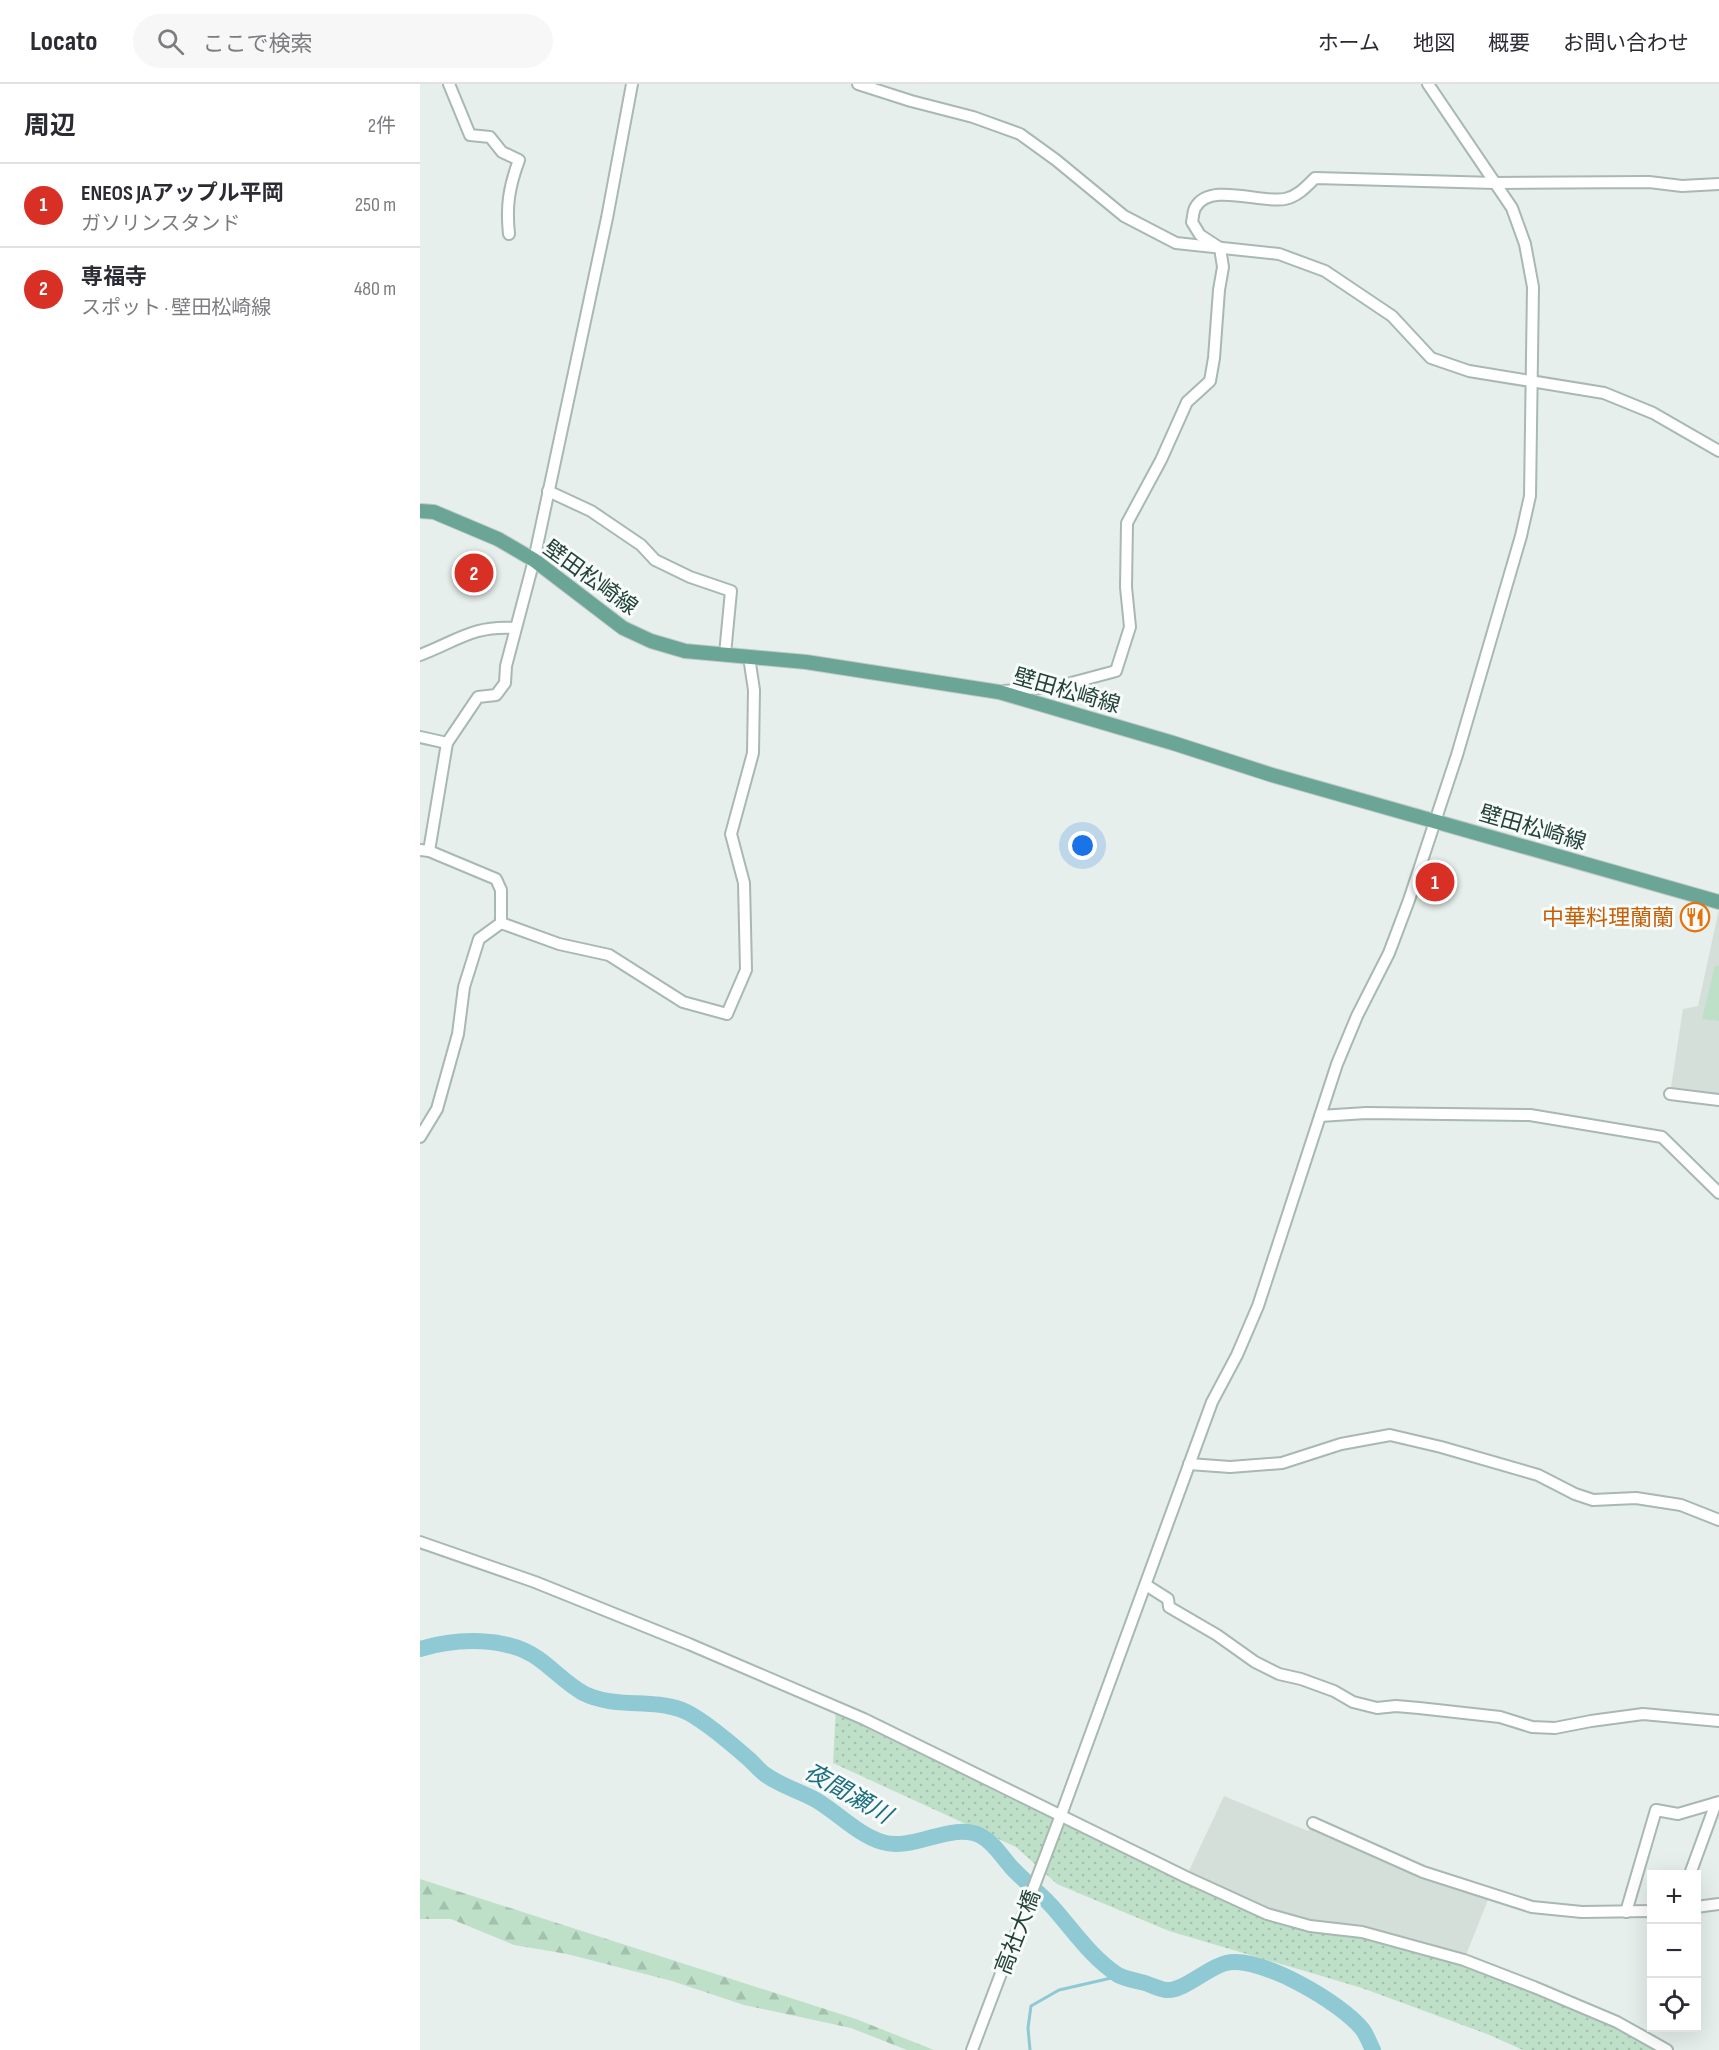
<!DOCTYPE html>
<html lang="ja">
<meta charset="utf-8">
<style>
:root{--surface:#fff;--page:#f7f7f7;--text:#2b2b33;--muted:#7c7c81;--line:#e1e1e2;--accent:#d93025}
body{margin:0;font-family:"Sofia Sans Condensed","Noto Sans JP",sans-serif;background:var(--page);color:var(--text)}
.controls{position:absolute;right:18px;bottom:18px;display:grid;overflow:hidden;border-radius:0px;box-shadow:0 6px 24px #0002}
.controls button{width:54px;height:54px;display:grid;place-items:center;padding:0;border:0;border-bottom:2px solid var(--line);background:var(--surface);color:var(--text);font:30px sans-serif}
.you{position:absolute;left:663px;top:762px;width:21px;height:21px;margin:-15px;border:4px solid #fff;border-radius:50%;background:#1a73e8;box-shadow:0 0 0 9px #1a73e833}
.badge{display:grid;place-items:center;width:39px;height:39px;border-radius:50%;background:var(--accent);color:#fff;font-size:20px;font-weight:700}
.pin{position:absolute;translate:-50% -50%;border:3px solid #fff;box-shadow:0 2px 6px #0006}
.list{margin:0;padding:0;list-style:none}
h2{display:flex;justify-content:space-between;align-items:center;height:78px;margin:0;padding:0 24px;font-size:26px}
h2 small{font-size:20px;font-weight:400;color:var(--muted)}
.list li{display:grid;grid-template-columns:39px 1fr auto;gap:18px;align-items:center;box-sizing:border-box;height:84px;padding:0 24px;border-top:2px solid var(--line)}
.list b{display:block;font-size:22px;white-space:nowrap}
.list p{margin:0;font-size:20px;white-space:nowrap;color:var(--muted)}
.list em{font-size:20px;font-style:normal;color:var(--muted)}
.icon{flex:none;width:33px;height:33px;fill:none;stroke:currentColor;stroke-width:2;stroke-linecap:round;stroke-linejoin:round}
.map{position:relative;flex:none;width:1299px;height:1966px;overflow:hidden}
header{display:flex;align-items:center;gap:36px;box-sizing:border-box;height:84px;padding:0 30px;background:var(--surface);border-bottom:2px solid var(--line)}
header strong{font-size:28px}
nav{display:flex;gap:33px;margin-inline-start:auto;font-size:21px}
.search{width:420px;height:54px;background:var(--page);display:flex;align-items:center;gap:15px;box-sizing:border-box;padding:0 21px;border-radius:33px;color:var(--muted);font-size:22px}
main{display:flex}
aside{flex:1;background:var(--surface)}
.map>svg:first-child{display:block}
.built{fill:#d4dfda}
.grass{fill:#bfe0c8}
.forest{fill:url(#forest-firs)}
.park{fill:url(#park-dots)}
.lines{fill:none;stroke-linecap:round;stroke-linejoin:round}
.stream{stroke:#8ec9d4;stroke-width:3}
.river{stroke:#8ec9d4;stroke-width:16}
.minor-casing{stroke:#a8b8b2;stroke-width:14}
.major-casing{stroke:#c2cac8;stroke-width:16}
.minor{stroke:#fff;stroke-width:10}
.major{stroke:#6aa596;stroke-width:14}
.labels{text-anchor:middle;stroke-width:6;stroke-linejoin:round;paint-order:stroke}
.street-label{font-size:22px;fill:#24423a;stroke:#f7fbf9}
.food-label{font-size:22px;fill:#c56008;stroke:#f7fbf9;text-anchor:end}
.water-label{font-size:24px;font-style:italic;fill:#1c6f80;stroke:#f7fbf9}
</style>
<header>
<strong>Locato</strong>
<div class="search"><svg class="icon" aria-label="search" viewBox="0 0 24 24"><circle cx="10" cy="10" r="6"/><path d="M15 15l6 6"/></svg>ここで検索</div>
<nav><a>ホーム</a><a>地図</a><a>概要</a><a>お問い合わせ</a></nav>
</header>
<main>
<aside>
<h2>周辺<small>2件</small></h2>
<ul class="list">
<li><span class="badge">1</span><div><b>ENEOS JAアップル平岡</b><p>ガソリンスタンド</p></div><em>250 m</em></li>
<li><span class="badge">2</span><div><b>専福寺</b><p>スポット · 壁田松崎線</p></div><em>480 m</em></li>
</ul>
</aside>
<div class="map">
<svg width="1299" height="1966" viewBox="0 0 1299 1966">
<defs>
<pattern id="forest-firs" width="22" height="20" patternUnits="userSpaceOnUse" patternTransform="scale(1.5)"><rect width="22" height="20" fill="#bfe0c8"/><path d="M5 1l3.5 6h-7zM16 11l3.5 6h-7z" fill="#a4c1ad"/></pattern>
<pattern id="park-dots" width="8" height="8" patternUnits="userSpaceOnUse" patternTransform="scale(1.5)"><rect width="8" height="8" fill="#bfe0c8"/><path d="M2 2h.1M6 6h.1" fill="none" stroke="#a4c1ad" stroke-width="1.8" stroke-linecap="round"/></pattern>
</defs>
<rect width="100%" height="100%" fill="#e6efeb"/>
<!-- built -->
<g class="built">
<path d="M1299,825V1016L1250,1010L1263,925L1278,922Z"/>
<path d="M804,1712L888,1747L893,1739L1070,1811L1044,1876L890,1842L766,1793Z"/>
</g>
<!-- grass -->
<path class="grass" d="M1295,881L1299,882V937L1282,935Z"/>
<!-- forest -->
<path class="forest" d="M0,1795L436,1935L514,1966H487L431,1944L324,1921L252,1897L147,1870L94,1861L31,1835H0Z"/>
<!-- park -->
<path class="park" d="M416,1623L847,1830L942,1848L1114,1903L1247,1966H1103L1067,1950L942,1904L749,1847L637,1800L596,1763L413,1679Z"/>
<g class="lines">
<!-- stream -->
<path class="stream" d="M610,1966L608,1944L611,1922L639,1906L700,1892"/>
<!-- river -->
<path class="river" d="M0,1565C36,1554 87,1552 119,1575C134,1586 147,1600 163,1609C194,1625 230,1614 262,1626C281,1633 314,1662 330,1676C335,1681 340,1687 346,1691C361,1702 380,1707 396,1716C418,1729 437,1750 462,1758C493,1768 532,1737 561,1752C574,1759 582,1773 592,1784C606,1799 623,1811 636,1827C655,1849 673,1875 698,1891C706,1895 716,1897 725,1899C731,1901 739,1905 746,1906C763,1908 788,1883 806,1879C840,1871 922,1919 943,1946C947,1952 950,1960 953,1966"/>
<!-- minor casing -->
<g class="minor-casing">
<g id="minor">
<path d="M29,0L50,51L70,53L82,68L99,76C89,103 86,122 89,150"/>
<path d="M438,0L491,17L553,33L600,50L636,76L704,132L756,159L859,170L905,187L972,232L1011,274L1049,287L1184,309L1233,329L1299,367"/>
<path d="M128,407L171,427L221,461L235,476L270,493L311,507L305,570"/>
<path d="M0,571C37,557 53,541 95,544"/>
<path d="M584,607L640,602L696,587L710,543L706,503L707,439L741,376L767,318L790,297L794,274L799,206L803,183L800,164L780,151L772,138C773,134 773,128 775,124C789,97 842,120 865,115C878,112 886,103 895,94L1075,99L1229,98L1262,102L1299,100"/>
<path d="M0,653L27,659"/>
<path d="M0,766L9,767L76,795L81,806V839L139,860L189,871L263,918L307,930L326,886L324,799L311,750L333,669L334,606L329,573"/>
<path d="M9,767L27,659L58,613L76,611L85,599L86,582L114,476L187,134L212,0"/>
<path d="M1250,1010L1299,1016"/>
<path d="M900,1032L946,1029L1110,1031L1242,1053L1299,1109"/>
<path d="M0,1053L17,1025L38,950L44,903L59,855L81,839"/>
<path d="M769,1380L810,1383L862,1379L921,1360L970,1351L1021,1363L1118,1391L1155,1410L1173,1416L1216,1414L1261,1421L1299,1436"/>
<path d="M0,1458L115,1498L269,1560L444,1635L766,1793L847,1830L890,1842L942,1848L1044,1876L1114,1903L1197,1938L1247,1966"/>
<path d="M726,1501L748,1515L749,1523L797,1551L835,1578L859,1590L881,1595L914,1607L933,1618L957,1624L976,1622L999,1624L1080,1633L1112,1643L1135,1644L1171,1637L1223,1630L1299,1637"/>
<path d="M893,1739L1003,1788L1112,1823L1162,1828L1232,1827"/>
<path d="M1270,1790L1296,1719"/>
<path d="M1276,1823L1299,1820"/>
<path d="M1206,1828L1236,1726L1258,1730L1299,1718"/>
<path d="M552,1966L641,1731L792,1318L817,1271L838,1222L917,980L937,932L969,869L989,816L1037,671L1101,452L1110,412L1113,203L1105,160L1092,124L1008,0"/>
</g>
</g>
<!-- major casing -->
<g class="major-casing">
<path id="major" d="M0,427L14,428L78,455L114,476L203,544L231,557L265,567L386,578L579,608L753,659L852,691L1299,818"/>
</g>
<!-- minor -->
<use href="#minor" class="minor"/>
<!-- major -->
<use href="#major" class="major"/>
</g>
<!-- icons -->
<defs>
<g id="restaurant-ring" transform="scale(1.5)"><circle r="9.5" fill="#f7fbf9" stroke="#e8710a" stroke-width="1.5"/><path d="M-5-6h1v4h1v-4h1v4h1v-4h1v5L-1.5 .5V6h-2V.5L-5-1ZM5-6V6H3V1.5H1.5Q1.5-4 5-6Z" fill="#e8710a"/></g>
</defs>
<g fill-rule="evenodd">
<use href="#restaurant-ring" x="1275" y="833"/>
</g>
<g class="labels">
<!-- street labels -->
<g class="street-label">
<text transform="translate(171 493) rotate(36)" y="8">壁田松崎線</text>
<text transform="translate(647 606) rotate(16)" y="8">壁田松崎線</text>
<text transform="translate(1113 743) rotate(16)" y="8">壁田松崎線</text>
<text transform="translate(597 1848) rotate(-69)" y="8">高社大橋</text>
</g>
<!-- food labels -->
<g class="food-label">
<text x="1254" y="841">中華料理蘭蘭</text>
</g>
<!-- water labels -->
<g class="water-label">
<text transform="translate(428 1709) rotate(30)" y="8">夜間瀬川</text>
</g>
</g>
</svg>
<div class="controls">
<button>+</button>
<button>−</button>
<button><svg class="icon" aria-label="locate" viewBox="0 0 24 24"><circle cx="12" cy="12" r="6"/><path d="M12 2v4M12 18v4M2 12h4M18 12h4"/></svg></button>
</div>
<div class="you"></div>
<div class="pin badge" style="left:1015px;top:798px">1</div>
<div class="pin badge" style="left:54px;top:489px">2</div>
</div>
</main>
